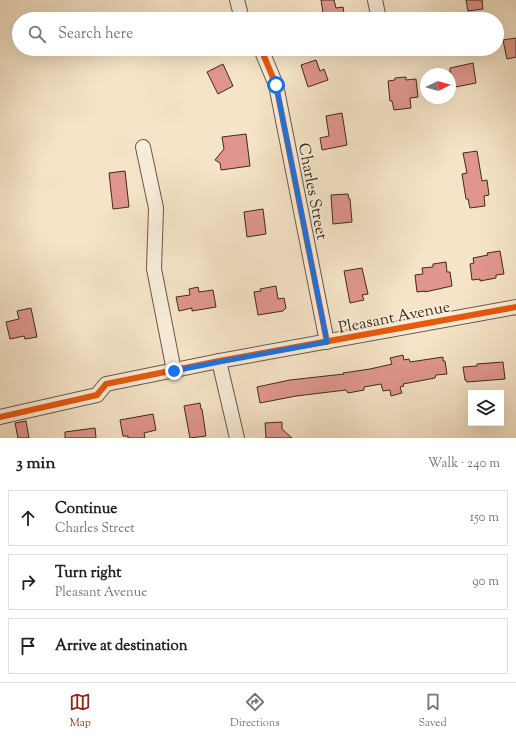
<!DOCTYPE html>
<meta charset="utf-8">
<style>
:root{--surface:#fff;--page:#f6f6f6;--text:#222;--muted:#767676;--line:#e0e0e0;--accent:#8f2418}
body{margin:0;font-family:"Sorts Mill Goudy",serif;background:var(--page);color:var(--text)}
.controls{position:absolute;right:12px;bottom:12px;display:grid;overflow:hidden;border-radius:0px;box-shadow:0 4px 16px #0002}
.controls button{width:36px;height:36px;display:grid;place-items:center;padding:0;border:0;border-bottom:1px solid var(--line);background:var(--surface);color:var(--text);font:20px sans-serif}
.compass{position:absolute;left:420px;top:68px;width:36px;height:36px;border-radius:50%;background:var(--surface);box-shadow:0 4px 16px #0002;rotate:85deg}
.stop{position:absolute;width:12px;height:12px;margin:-9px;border:3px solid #1a73e8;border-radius:50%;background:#fff}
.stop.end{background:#1a73e8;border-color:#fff;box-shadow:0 1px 4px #0008}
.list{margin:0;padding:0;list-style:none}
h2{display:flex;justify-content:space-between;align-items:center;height:52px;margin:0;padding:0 16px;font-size:17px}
h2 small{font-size:13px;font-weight:400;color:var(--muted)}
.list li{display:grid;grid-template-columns:26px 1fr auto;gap:12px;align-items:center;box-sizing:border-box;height:56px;margin:0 8px 8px;padding:0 8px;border:1px solid var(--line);border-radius:0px}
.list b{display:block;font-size:15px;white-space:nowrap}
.list p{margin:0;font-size:13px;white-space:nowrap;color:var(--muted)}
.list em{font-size:13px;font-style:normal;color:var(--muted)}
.icon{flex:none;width:22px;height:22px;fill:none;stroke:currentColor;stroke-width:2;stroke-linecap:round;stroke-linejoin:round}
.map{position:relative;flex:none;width:516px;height:438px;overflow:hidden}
.search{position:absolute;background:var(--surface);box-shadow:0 4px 16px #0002;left:12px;right:12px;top:12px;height:44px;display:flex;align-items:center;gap:10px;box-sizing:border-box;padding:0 14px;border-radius:22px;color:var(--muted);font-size:15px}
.sheet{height:244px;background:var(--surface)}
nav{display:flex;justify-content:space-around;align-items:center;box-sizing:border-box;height:56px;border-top:1px solid var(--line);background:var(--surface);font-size:11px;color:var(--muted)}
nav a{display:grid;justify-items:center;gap:2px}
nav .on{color:var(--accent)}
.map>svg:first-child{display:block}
.building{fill:#e0968e;stroke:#402a18}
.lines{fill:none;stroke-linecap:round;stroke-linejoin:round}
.minor-casing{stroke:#6d5844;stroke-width:16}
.minor{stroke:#f8eddb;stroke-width:14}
.cycleway-casing{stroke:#f8eddb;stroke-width:8}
.cycleway{stroke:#e8590c;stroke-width:6}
.route{stroke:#1a73e8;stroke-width:5}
.labels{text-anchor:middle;stroke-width:3;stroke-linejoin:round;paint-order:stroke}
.street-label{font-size:16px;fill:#402a18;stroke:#f8eddb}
</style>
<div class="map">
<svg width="516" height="438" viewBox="0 0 516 438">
<rect width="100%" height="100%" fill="#f5e4c7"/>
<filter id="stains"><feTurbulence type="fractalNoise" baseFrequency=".005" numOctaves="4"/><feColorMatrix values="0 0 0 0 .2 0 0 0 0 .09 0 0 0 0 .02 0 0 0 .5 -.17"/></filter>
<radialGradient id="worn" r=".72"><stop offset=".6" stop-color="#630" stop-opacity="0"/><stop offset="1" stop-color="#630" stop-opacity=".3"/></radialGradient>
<!-- building -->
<g class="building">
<path d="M321,0H334L336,8L343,7L345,19H324Z"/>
<path d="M466,0H482L483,9L468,11Z"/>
<path d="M516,38V57L507,59L503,40Z"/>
<path d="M316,60L320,71L324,69L328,80L308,87L301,65Z"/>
<path d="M473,63L476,83L450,88V68Z"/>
<path d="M223,64L233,86L218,94L207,72Z"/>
<path d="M406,77V80L416,79L418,97L410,98L411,108L394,110L392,101H390L388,81L395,80V78Z"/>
<path d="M342,113L347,145L322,150L320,138L329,136L326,116Z"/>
<path d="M246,134L250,166L221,170L220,163L215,160L224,149L222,137Z"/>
<path d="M477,151L482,181L487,180L489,195L484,196L485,206L470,208L468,199H466L462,174L467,173L463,153Z"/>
<path d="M125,171L129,207L113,209L109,173Z"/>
<path d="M348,194L349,199H350L352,222L333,224L331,195Z"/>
<path d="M263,209L266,234L247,237L244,212Z"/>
<path d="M500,251L504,274L496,275V278L480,281V279L472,280L470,264L474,263L473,258L488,255L487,253Z"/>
<path d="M446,262L447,272H450L452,286L425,292V291L417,292L415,275L423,274L422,268L433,267V264Z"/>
<path d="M362,268L368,294L362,295L364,300L350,303L344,271Z"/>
<path d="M276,286L278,299L284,298L286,308L283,311L258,315L254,292L261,291L260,289Z"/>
<path d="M198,287L199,292L213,290L216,307L192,311V308L179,311L176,297L190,295L189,289Z"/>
<path d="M31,308L37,337L25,339L24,336L10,339L6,322L19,319L17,311Z"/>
<path d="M403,355L404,360L409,359L410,362L443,357V361H445L447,374L436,375L435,378L403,384L404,386L400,387L402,393L391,396L390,390L383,391L381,384L364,387V390L348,393L346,390L296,396L260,403L257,387L290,380L344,374L343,373L370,369L392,364L390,358Z"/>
<path d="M503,362L505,379L467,382L466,380H465L463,367L477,366V364Z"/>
<path d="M200,403L201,409H202L206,436L190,438L184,406Z"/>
<path d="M153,414L156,430L144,433L145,438H128V436H123L120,420Z"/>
<path d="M26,421L29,438H18L15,423Z"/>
<path d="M282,422V429L292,438H266L265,423Z"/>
<path d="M95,428L96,438H65V432Z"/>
</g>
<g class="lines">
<!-- minor casing -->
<g class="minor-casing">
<g id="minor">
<path d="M237,0L242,19"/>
<path d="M375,0L379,19"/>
<path d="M261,49L276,85L327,342"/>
<path d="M143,147L156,208L154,269L156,279L174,371"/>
<path d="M219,361L237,438"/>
<path d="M0,417L97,395L106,384L219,361L516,307"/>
</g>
</g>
<!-- minor -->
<use href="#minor" class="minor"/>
<!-- cycleway casing -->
<g class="cycleway-casing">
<g id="cycleway">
<path d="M261,49L276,85L327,342"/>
<path d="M0,417L97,395L106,384L219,361L516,307"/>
</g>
</g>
<!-- cycleway -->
<use href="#cycleway" class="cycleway"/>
</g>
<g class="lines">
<!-- route -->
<path class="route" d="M174,371L219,362L327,342L276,85"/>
</g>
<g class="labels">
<!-- street labels -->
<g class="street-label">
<text transform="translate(314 191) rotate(79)" y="6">Charles Street</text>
<text transform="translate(394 316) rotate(-11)" y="6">Pleasant Avenue</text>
</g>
</g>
<rect width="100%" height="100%" filter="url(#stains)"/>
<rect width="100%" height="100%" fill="url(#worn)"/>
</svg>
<div class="controls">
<button><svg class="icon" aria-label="layers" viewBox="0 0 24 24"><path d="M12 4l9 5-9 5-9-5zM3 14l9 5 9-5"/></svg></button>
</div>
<svg class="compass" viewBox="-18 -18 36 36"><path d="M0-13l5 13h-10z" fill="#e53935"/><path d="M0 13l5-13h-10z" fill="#767676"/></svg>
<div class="stop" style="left:276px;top:85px"></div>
<div class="stop end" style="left:174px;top:371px"></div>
<div class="search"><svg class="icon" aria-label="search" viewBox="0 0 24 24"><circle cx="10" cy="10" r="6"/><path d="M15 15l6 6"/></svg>Search here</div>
</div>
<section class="sheet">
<h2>3 min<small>Walk · 240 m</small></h2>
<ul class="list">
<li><svg class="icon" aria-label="ahead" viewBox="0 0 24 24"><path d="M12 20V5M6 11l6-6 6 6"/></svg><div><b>Continue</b><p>Charles Street</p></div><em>150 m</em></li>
<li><svg class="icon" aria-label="right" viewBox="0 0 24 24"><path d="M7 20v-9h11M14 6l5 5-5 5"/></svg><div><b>Turn right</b><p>Pleasant Avenue</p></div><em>90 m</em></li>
<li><svg class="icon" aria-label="arrive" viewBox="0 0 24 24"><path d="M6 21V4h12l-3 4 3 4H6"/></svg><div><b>Arrive at destination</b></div></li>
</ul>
</section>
<nav>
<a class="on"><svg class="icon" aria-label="map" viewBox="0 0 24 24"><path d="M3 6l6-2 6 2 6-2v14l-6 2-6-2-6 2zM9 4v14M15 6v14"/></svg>Map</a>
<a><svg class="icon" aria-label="directions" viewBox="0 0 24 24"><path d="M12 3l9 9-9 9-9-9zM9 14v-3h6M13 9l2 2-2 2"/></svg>Directions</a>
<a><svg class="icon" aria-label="saved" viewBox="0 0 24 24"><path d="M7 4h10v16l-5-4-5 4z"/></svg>Saved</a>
</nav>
